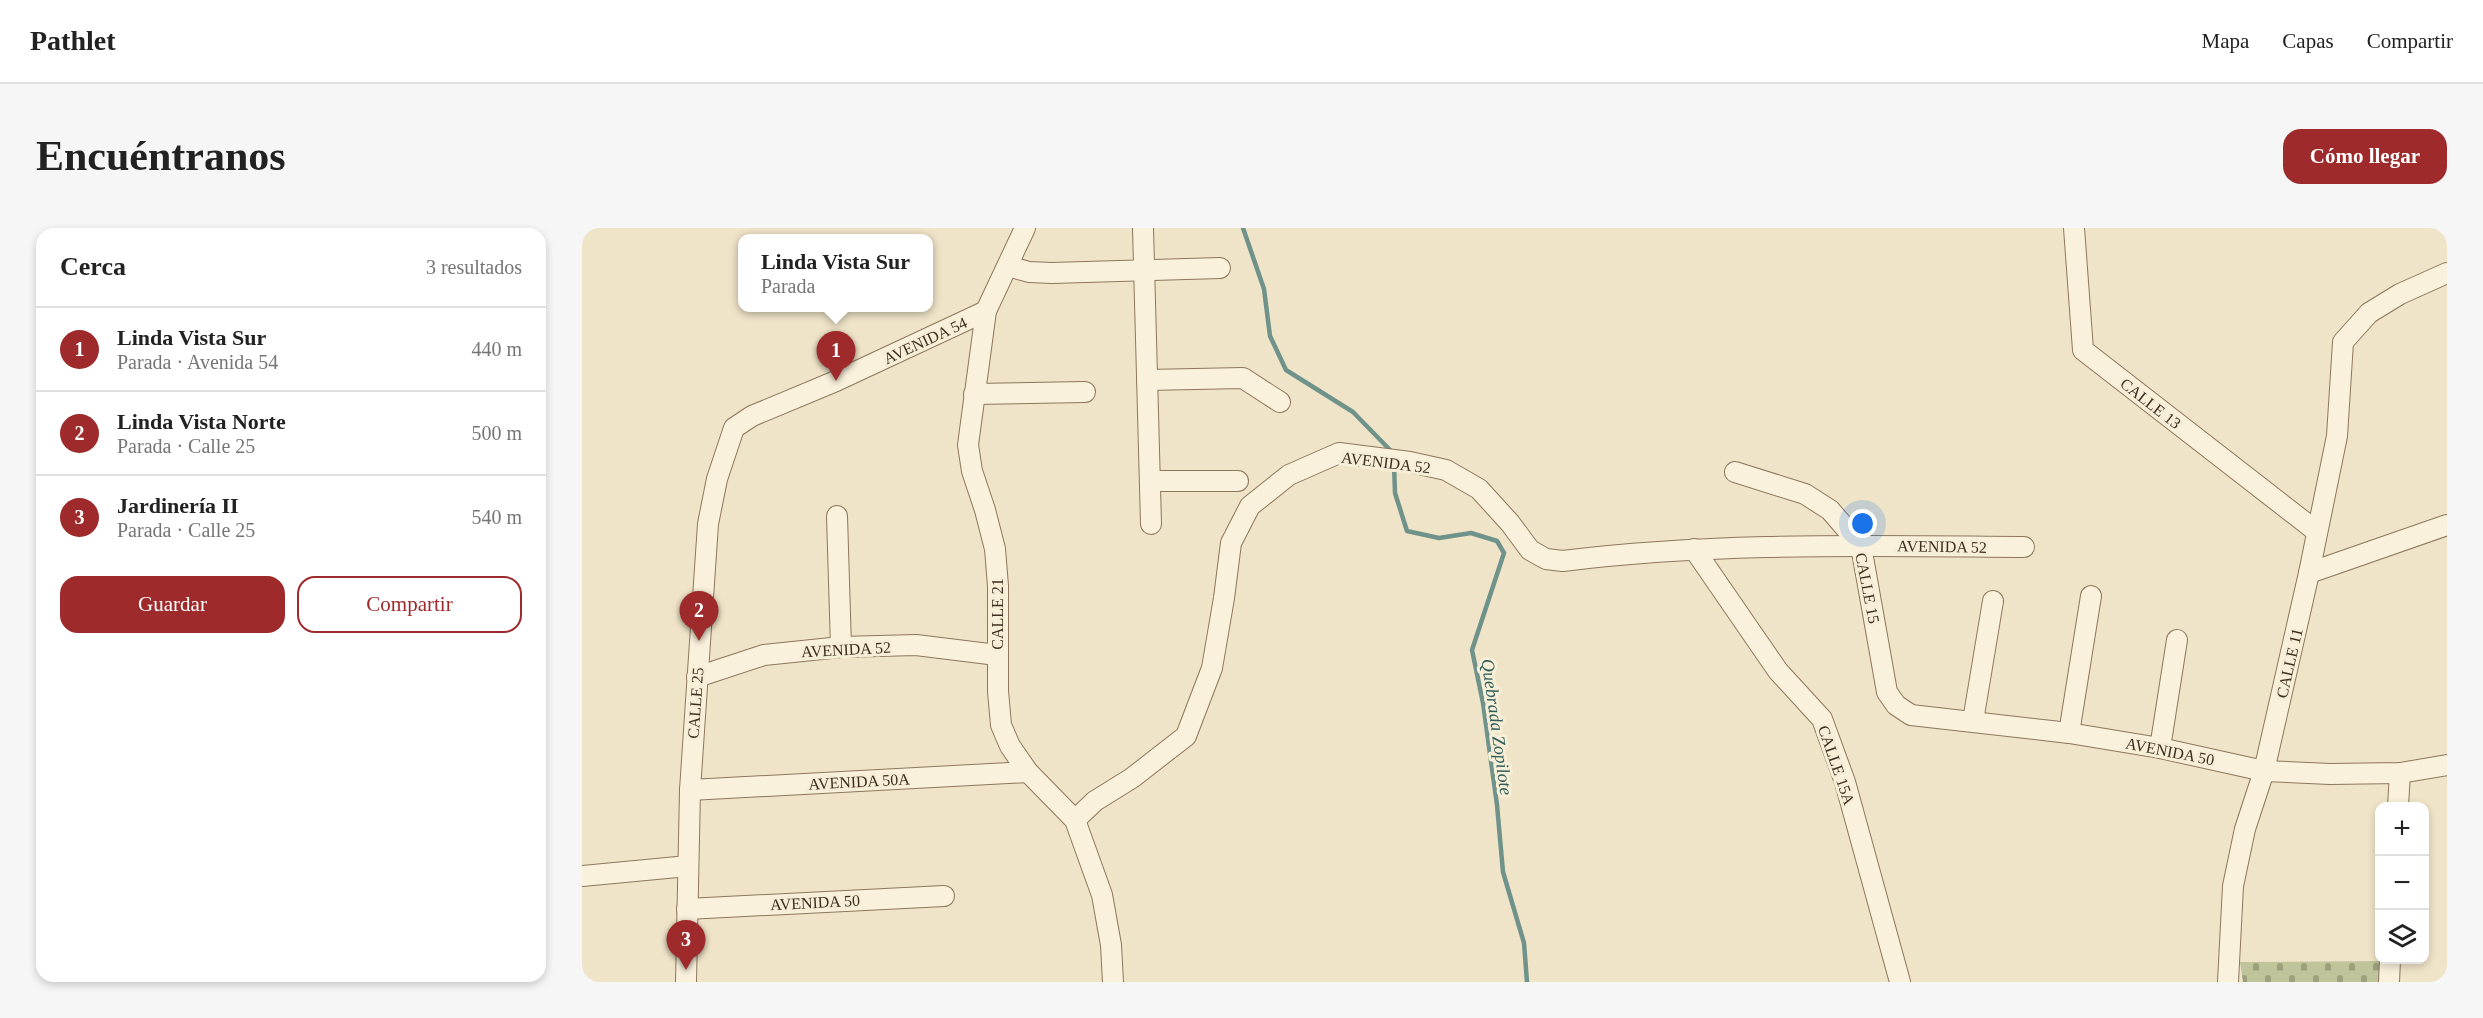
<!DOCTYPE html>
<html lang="es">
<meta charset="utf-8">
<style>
:root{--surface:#fff;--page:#f6f6f6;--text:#222;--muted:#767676;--line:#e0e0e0;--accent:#9e2a2b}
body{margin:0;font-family:"Times New Roman",serif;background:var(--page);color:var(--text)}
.controls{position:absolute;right:18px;bottom:18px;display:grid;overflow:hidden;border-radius:12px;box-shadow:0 3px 9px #0003}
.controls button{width:54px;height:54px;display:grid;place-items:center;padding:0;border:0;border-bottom:2px solid var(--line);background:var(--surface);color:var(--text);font:30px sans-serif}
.you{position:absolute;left:1281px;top:296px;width:21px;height:21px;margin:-15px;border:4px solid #fff;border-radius:50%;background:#1a73e8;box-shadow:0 0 0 9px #1a73e833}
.badge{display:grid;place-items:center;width:39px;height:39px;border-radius:50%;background:var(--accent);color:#fff;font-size:20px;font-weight:700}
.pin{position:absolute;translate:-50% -50px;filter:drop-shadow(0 2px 3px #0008)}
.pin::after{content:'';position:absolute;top:32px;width:21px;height:18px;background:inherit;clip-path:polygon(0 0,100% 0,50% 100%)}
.popup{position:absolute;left:156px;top:6px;width:195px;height:78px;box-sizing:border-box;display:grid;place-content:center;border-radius:12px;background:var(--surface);filter:drop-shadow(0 2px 4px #0005);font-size:20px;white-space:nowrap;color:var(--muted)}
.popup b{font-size:22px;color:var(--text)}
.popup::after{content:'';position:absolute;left:50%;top:100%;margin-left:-12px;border:12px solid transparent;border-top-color:var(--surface)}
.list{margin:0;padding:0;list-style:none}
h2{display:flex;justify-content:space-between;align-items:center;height:78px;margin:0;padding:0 24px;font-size:26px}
h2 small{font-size:20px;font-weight:400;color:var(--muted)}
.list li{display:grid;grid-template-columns:39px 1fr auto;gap:18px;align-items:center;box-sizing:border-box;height:84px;padding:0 24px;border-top:2px solid var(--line)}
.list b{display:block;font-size:22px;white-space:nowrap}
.list p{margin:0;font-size:20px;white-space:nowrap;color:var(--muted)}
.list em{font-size:20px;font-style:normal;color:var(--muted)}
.actions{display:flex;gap:12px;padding:18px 24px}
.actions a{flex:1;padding:14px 0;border:2px solid var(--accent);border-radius:18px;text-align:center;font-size:21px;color:var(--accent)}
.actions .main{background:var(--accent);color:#fff}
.icon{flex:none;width:33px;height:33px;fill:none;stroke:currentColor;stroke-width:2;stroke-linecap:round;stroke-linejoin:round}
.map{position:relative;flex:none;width:1865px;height:754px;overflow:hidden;border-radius:18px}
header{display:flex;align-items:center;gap:36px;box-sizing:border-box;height:84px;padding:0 30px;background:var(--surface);border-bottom:2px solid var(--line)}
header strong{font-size:28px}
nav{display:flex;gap:33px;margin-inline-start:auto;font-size:21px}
.intro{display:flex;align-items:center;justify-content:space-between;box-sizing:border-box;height:144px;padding:0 36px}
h1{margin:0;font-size:42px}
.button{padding:15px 27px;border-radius:18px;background:var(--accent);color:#fff;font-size:21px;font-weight:700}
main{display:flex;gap:36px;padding:0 36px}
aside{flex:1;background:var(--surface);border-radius:18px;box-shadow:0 3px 9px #0003}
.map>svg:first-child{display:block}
.cemetery{fill:url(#cemetery-stones)}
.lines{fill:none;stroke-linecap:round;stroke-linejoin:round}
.stream{stroke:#6f938a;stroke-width:4.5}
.minor-casing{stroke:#8d765c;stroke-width:22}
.minor{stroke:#faf1dc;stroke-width:20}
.labels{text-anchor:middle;stroke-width:6;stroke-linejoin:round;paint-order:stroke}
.street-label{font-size:16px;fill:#3d2e20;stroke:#f7eed8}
.water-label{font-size:18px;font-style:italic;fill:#2f5d5a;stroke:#f7eed8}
</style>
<header>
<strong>Pathlet</strong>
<nav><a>Mapa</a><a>Capas</a><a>Compartir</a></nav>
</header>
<div class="intro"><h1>Encuéntranos</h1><a class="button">Cómo llegar</a></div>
<main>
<aside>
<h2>Cerca<small>3 resultados</small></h2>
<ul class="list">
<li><span class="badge">1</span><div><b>Linda Vista Sur</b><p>Parada · Avenida 54</p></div><em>440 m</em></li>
<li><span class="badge">2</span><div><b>Linda Vista Norte</b><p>Parada · Calle 25</p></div><em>500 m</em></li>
<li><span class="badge">3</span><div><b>Jardinería II</b><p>Parada · Calle 25</p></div><em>540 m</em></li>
</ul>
<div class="actions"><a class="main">Guardar</a><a>Compartir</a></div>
</aside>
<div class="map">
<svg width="1865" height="754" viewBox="0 0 1865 754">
<defs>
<pattern id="cemetery-stones" width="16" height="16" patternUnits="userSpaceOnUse" patternTransform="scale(1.5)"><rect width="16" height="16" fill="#bfc49a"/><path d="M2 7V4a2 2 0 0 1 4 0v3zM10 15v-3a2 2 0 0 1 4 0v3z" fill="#9ca07d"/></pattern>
</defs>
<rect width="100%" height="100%" fill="#f0e4c8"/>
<!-- cemetery -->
<path class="cemetery" d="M1801,733L1799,754H1661L1658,734Z"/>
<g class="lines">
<!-- stream -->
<g class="stream">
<path d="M661,0L682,61L688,108L704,142L771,184L811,225"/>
<path d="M812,236L813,265L825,303L857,310L889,305L915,313L922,325L890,422L901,475L915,577L921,644L942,715L945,754"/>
</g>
<!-- minor casing -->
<g class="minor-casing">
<g id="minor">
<path d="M443,0L404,83L386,217L390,243L403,282L413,321L416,358V463L419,497L428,518L446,544L493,592L520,667L529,717L531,754"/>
<path d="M561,0L569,296"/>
<path d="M1492,0L1501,122L1734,303"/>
<path d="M426,38L447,44L470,45L638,40"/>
<path d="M565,152L661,150L698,174"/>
<path d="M392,166L503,164"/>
<path d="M1153,244L1223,266L1248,282L1279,318L1305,464L1314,477L1329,487L1487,505L1578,520L1682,543L1748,546L1818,545L1865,537"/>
<path d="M568,253H656"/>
<path d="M255,288L259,419"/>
<path d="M1112,321L1196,443L1240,491L1263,554L1318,754"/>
<path d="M1727,345L1865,297"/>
<path d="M115,449L182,427L259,419L334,417L415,427"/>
<path d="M1391,493L1411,373"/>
<path d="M1487,505L1509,368"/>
<path d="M1578,520L1595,412"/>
<path d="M108,562L446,544"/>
<path d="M1816,578L1818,545"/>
<path d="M493,592L513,573L550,550L604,508L630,440L642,370L649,315L668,278L707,247L757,225L828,234L864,242L897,261L928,295L948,322L964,331L981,333C1133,314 1288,318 1442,319"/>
<path d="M0,648L106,638"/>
<path d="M105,681L362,668"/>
<path d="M104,754L108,562L126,296L135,251L152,200L170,188L254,153L404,83"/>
<path d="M1646,754L1651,658L1663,601L1682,543L1727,345L1755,208L1761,114L1787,85L1818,66L1865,45"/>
<path d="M1807,754L1808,732"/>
</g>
</g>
<!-- minor -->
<use href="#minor" class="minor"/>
</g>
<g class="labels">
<!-- street labels -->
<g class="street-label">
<text transform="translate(343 112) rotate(-25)" y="6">AVENIDA 54</text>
<text transform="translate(1569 175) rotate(38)" y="6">CALLE 13</text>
<text transform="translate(804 234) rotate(7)" y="6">AVENIDA 52</text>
<text transform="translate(1360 318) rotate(1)" y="6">AVENIDA 52</text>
<text transform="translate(1286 360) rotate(79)" y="6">CALLE 15</text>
<text transform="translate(415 386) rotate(-90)" y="6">CALLE 21</text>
<text transform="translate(264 421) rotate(-3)" y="6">AVENIDA 52</text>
<text transform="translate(1707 435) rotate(-77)" y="6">CALLE 11</text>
<text transform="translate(113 475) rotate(-86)" y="6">CALLE 25</text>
<text transform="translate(1588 523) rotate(11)" y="6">AVENIDA 50</text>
<text transform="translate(1255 537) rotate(71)" y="6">CALLE 15A</text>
<text transform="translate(277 553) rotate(-3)" y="6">AVENIDA 50A</text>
<text transform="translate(233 674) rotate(-3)" y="6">AVENIDA 50</text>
</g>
<!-- water labels -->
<g class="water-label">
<text transform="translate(915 499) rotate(82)" y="6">Quebrada Zopilote</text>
</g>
</g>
</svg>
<div class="controls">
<button>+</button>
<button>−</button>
<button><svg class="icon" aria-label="layers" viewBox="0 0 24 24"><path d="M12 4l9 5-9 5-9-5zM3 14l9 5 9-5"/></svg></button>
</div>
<div class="you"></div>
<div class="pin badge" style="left:254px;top:153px">1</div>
<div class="popup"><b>Linda Vista Sur</b>Parada</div>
<div class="pin badge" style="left:117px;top:413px">2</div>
<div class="pin badge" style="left:104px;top:742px">3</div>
</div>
</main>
